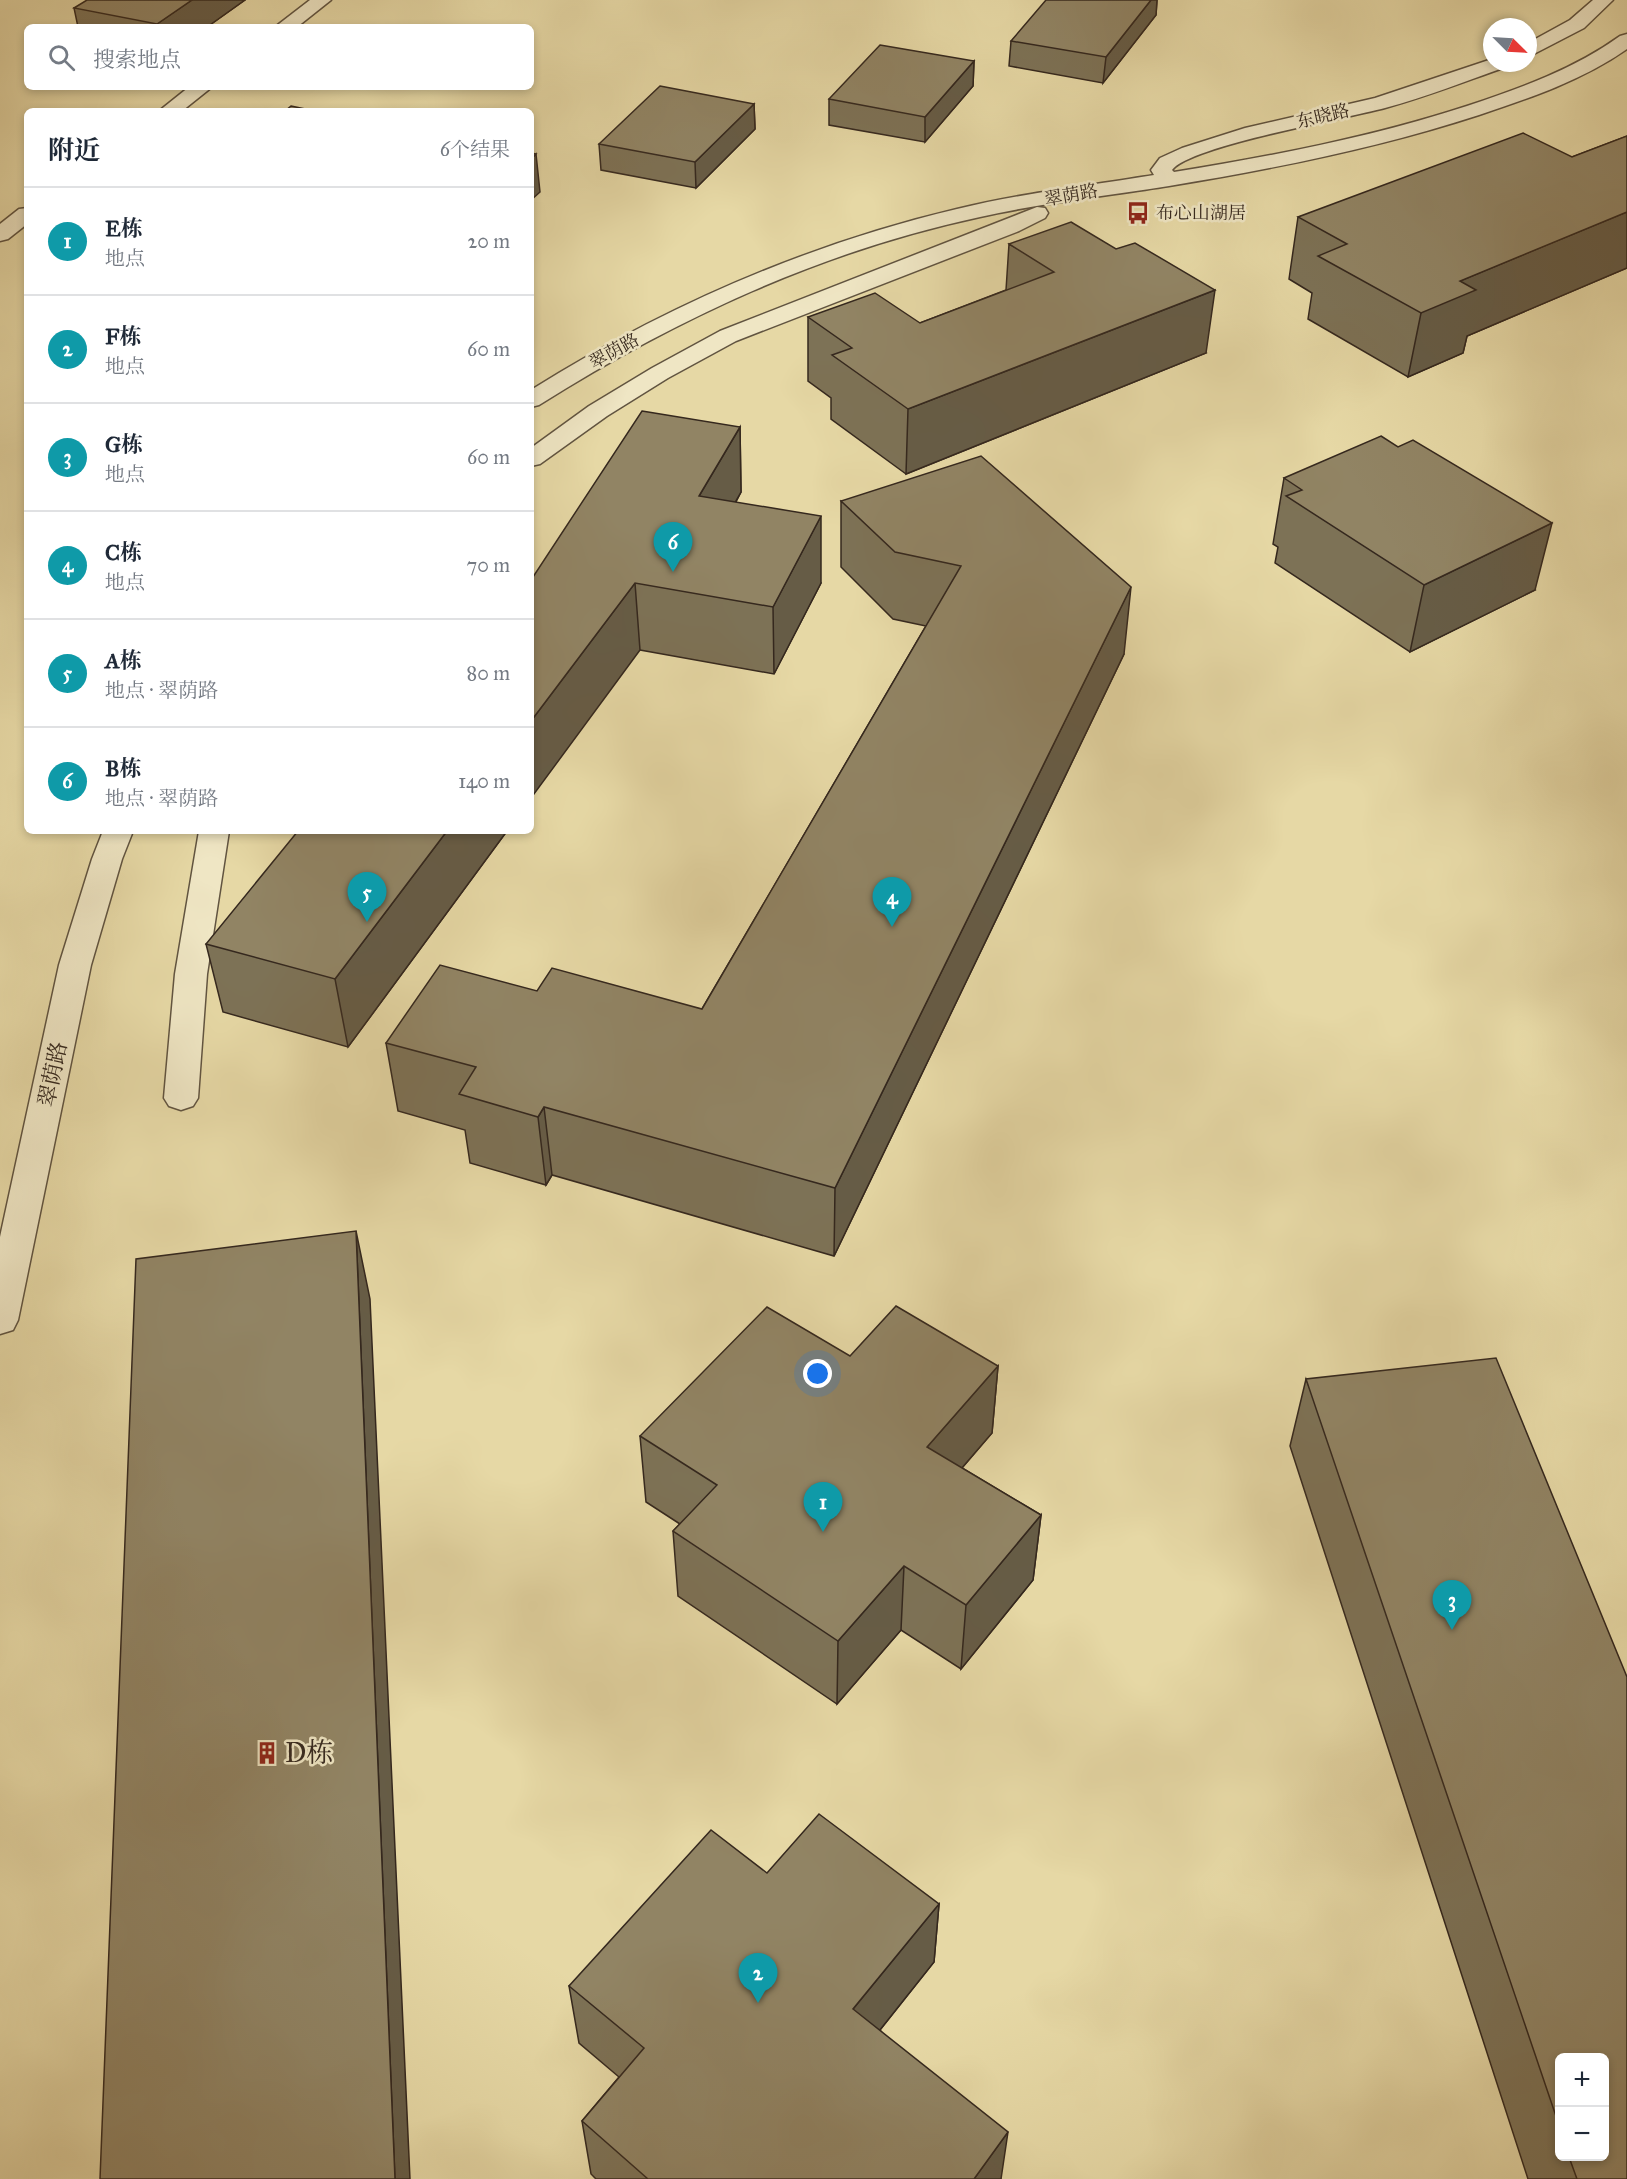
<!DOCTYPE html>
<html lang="zh">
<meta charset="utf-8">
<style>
:root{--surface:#fff;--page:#f6f6f7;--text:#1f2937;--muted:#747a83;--line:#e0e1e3;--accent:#2563eb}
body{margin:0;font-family:"IM FELL Great Primer","Noto Serif SC",serif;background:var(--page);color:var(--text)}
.controls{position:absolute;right:18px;bottom:18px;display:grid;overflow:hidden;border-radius:9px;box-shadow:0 3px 9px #0003}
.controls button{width:54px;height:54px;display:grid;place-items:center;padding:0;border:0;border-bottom:2px solid var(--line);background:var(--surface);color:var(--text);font:30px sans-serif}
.compass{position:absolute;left:1483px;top:18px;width:54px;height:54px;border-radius:50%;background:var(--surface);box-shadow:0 3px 9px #0003;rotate:114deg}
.you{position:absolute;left:818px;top:1374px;width:21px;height:21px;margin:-15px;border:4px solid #fff;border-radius:50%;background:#1a73e8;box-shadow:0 0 0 9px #1a73e833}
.badge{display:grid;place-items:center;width:39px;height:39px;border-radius:50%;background:var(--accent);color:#fff;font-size:20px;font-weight:700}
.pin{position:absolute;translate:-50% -50px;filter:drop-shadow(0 2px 3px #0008)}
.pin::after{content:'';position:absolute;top:32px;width:21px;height:18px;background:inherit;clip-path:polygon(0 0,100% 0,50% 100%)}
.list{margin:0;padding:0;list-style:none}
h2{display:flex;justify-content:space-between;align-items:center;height:78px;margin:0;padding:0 24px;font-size:26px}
h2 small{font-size:20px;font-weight:400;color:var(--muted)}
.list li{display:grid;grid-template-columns:39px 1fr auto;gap:18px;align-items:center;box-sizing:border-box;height:108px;padding:0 24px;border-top:2px solid var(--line)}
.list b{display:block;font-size:22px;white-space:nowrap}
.list p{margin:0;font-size:20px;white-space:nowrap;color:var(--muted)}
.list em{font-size:20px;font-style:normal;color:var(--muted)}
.icon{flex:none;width:33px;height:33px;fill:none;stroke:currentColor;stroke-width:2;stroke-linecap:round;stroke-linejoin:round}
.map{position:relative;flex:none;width:1627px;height:2179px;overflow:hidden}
.search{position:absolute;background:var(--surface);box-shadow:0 3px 9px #0003;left:24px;top:24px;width:510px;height:66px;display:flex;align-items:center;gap:15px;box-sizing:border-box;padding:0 21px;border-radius:9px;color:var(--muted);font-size:22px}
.panel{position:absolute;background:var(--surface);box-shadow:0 3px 9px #0003;left:24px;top:108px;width:510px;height:726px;border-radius:9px}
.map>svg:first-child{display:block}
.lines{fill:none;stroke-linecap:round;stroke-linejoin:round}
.minor-casing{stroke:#615440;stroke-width:3}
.minor{fill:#efe6c4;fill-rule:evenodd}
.wall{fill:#7d7256;stroke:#35281e;stroke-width:1.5;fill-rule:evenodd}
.shaded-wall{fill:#665c46;stroke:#35281e;stroke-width:1.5}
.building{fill:#918464;stroke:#35281e;stroke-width:1.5}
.labels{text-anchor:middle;stroke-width:5;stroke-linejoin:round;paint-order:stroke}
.far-street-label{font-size:18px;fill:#35281e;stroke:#efe6c4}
.far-poi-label{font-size:18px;fill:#35281e;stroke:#efe6c4;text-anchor:start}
.street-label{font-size:22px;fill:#35281e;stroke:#efe6c4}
.near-poi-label{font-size:27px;fill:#35281e;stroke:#efe6c4;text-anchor:start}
</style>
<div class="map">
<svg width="1627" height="2179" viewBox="0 0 1627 2179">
<rect width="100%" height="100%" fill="#e6d8a5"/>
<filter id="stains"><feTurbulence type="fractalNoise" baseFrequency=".00333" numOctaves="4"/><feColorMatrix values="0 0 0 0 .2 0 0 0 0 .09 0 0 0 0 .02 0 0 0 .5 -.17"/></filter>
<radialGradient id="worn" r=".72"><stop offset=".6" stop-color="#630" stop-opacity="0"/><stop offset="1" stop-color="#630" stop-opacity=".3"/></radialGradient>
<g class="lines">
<!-- minor casing -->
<g class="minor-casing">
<g id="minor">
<path d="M310,0H331L297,27H275Z"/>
<path d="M1593,0H1613L1584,28L1528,57V43L1570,20Z"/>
<path d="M1627,34V49C1583,80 1530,98 1479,115C1378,148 1273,169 1169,186C1106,196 1042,203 980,217C821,251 676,319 539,405L531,407V390C664,307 805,245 957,209C1022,193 1088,186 1154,175L1151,170L1160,158L1182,148L1245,128L1375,98L1492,59V63H1509L1506,67C1466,81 1426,97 1385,108C1348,118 1190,146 1172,170L1174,172C1273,156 1372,137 1467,106C1521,88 1574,69 1620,36Z"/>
<path d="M189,87H212L182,111H159Z"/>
<path d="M1037,207L1045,208L1048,213L1045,218L1019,231L736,341L668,378L607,416L540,464L531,466V448L589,406L652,368L720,331Z"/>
<path d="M27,208V224L8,239L0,241V224L19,209Z"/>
<path d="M103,831H133L122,859L91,965L18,1320L13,1330L0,1334V1237L59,965L92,859Z"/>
<path d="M199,831H229L207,974L198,1098L193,1106L181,1110L169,1106L164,1098L175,974Z"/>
</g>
</g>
<!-- minor -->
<use href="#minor" class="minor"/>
</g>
<!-- wall -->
<g class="wall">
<path d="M245,0L207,27H78L74,8Z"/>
<path d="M1151,0H1157L1156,15L1103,83L1009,66L1011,41Z"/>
<path d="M974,61L973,86L925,142L829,125V99Z"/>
<path d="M754,104L755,129L696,188L601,170L599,144Z"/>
<path d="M1627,136V268L1467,336L1463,353L1408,377L1308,319L1312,293L1289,279L1298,217L1572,157Z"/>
<path d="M1009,244L1206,353L906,474L831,419V398L808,381V317L920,323L1006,290Z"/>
<path d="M740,427L741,492L736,502L821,583L774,674L640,650L531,580Z"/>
<path d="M1284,478L1535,590L1410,652L1275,563L1278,547L1273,544Z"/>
<path d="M841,501L1124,654L834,1256L552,1175L546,1185L470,1163L465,1130L398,1111L386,1043L537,991L702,1009L926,626L893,619L841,567Z"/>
<path d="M507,831L348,1047L223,1012L206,944Z"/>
<path d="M850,1356L998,1366L992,1433L962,1468L1041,1515L1033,1580L961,1669L901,1630L837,1704L678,1596L673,1531L680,1524L646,1502L640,1436Z"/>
<path d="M1306,1379L1627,2179H1528L1290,1446ZM1560,2058L1605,2157H1560Z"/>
<path d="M767,1873L939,1904L934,1962L880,2030L1001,2179H596L591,2174L582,2121L619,2077L579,2043L569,1986Z"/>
</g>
<!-- shaded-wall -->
<g class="shaded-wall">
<path d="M192,0H245L207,27H158L157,24Z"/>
<path d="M1151,0H1157L1156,15L1103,83L1106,57Z"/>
<path d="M974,61L973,86L925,142V117Z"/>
<path d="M754,104L755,129L696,188L695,162Z"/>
<path d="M536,154L540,192L531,200V159Z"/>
<path d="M1627,212V268L1467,336L1463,353L1408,377L1421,313L1460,281Z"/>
<path d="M1215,290L1206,353L906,474L908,409Z"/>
<path d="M740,427L741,492L701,562L699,496Z"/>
<path d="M821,516V583L774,674L773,607Z"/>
<path d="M1552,523L1535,590L1410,652L1424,585Z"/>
<path d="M635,583L640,650L531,798V721Z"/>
<path d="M1131,587L1124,654L834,1256L835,1188Z"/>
<path d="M447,831H507L348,1047L335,979Z"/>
<path d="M544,1107L552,1175L546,1185L538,1117Z"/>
<path d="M356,1231L370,1299L410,2179H395Z"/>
<path d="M998,1366L992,1433L923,1513L927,1447Z"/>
<path d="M1041,1515L1033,1580L961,1669L966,1605Z"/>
<path d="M904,1566L901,1630L837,1704L838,1641Z"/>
<path d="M939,1904L934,1962L852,2065L853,2009Z"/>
<path d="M1008,2132L1001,2179H974Z"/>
</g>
<!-- building -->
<g class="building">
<path d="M87,0H192L157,24L74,8Z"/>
<path d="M1046,0H1151L1106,57L1011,41Z"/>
<path d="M880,45L974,61L925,117L829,99Z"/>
<path d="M660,86L754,104L695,162L599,144Z"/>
<path d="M291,106L315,111H285Z"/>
<path d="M1523,133L1572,157L1627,136V212L1460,281L1476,290L1421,313L1318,256L1347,244L1298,217Z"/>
<path d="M531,153L536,154L531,159Z"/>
<path d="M1071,222L1116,249L1135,243L1215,290L908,409L832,355L852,348L808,317L875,293L920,323L1054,272L1009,244Z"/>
<path d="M642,411L740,427L699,496L821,516L773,607L635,583L531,721V580Z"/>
<path d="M1381,436L1398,447L1413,440L1552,523L1424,585L1286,496L1302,490L1284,478Z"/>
<path d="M981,456L1131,587L835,1188L544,1107L538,1117L459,1094L476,1067L386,1043L440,965L537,991L552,968L702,1009L961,566L895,552L841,501Z"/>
<path d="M298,831H447L335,979L206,944Z"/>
<path d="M356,1231L395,2179H100L136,1259Z"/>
<path d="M896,1306L998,1366L927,1447L1041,1515L966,1605L904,1566L838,1641L673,1531L717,1485L640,1436L767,1307L850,1356Z"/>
<path d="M1496,1358L1627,1677V2179H1577L1569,2157H1605V2058H1560V2128L1306,1379Z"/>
<path d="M819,1814L939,1904L853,2009L1008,2132L974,2179H648L582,2121L644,2048L569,1986L711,1830L767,1873Z"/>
</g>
<!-- icons -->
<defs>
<g id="bus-bare" transform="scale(1.8)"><path d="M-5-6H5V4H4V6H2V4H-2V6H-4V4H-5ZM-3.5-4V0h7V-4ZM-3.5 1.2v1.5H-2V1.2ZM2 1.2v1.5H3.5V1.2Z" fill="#8f2418" stroke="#efe6c4" stroke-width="2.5" paint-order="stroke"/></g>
<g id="building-bare" transform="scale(1.8)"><path d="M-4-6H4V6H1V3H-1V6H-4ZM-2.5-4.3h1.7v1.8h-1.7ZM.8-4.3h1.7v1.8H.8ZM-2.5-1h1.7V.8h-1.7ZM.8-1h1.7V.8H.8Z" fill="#8f2418" stroke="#efe6c4" stroke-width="2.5" paint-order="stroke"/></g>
</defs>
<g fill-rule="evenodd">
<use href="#bus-bare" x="1138" y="213"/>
<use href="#building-bare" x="267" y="1753"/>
</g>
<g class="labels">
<!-- far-street labels -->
<g class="far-street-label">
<text transform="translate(1323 116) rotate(-13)" y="6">东晓路</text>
<text transform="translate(1071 195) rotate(-10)" y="6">翠荫路</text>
<text transform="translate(614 351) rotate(-29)" y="6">翠荫路</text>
</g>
<!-- far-poi labels -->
<g class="far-poi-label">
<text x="1156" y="219">布心山湖居</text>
</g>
<!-- street labels -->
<g class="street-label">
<text transform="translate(52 1074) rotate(-78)" y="8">翠荫路</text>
</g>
<!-- near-poi labels -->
<g class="near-poi-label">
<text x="285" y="1762">D栋</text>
</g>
</g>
<rect width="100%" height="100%" filter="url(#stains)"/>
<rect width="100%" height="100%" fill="url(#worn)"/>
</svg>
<div class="controls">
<button>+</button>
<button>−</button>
</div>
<svg class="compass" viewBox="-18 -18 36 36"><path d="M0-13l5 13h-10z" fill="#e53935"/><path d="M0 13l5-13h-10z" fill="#747a83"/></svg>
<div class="you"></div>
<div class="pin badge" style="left:823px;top:1532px;background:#0f9aa8">1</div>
<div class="pin badge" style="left:758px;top:2003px;background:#0f9aa8">2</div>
<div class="pin badge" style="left:1452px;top:1630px;background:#0f9aa8">3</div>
<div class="pin badge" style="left:892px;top:927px;background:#0f9aa8">4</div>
<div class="pin badge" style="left:367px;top:922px;background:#0f9aa8">5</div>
<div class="pin badge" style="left:673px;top:572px;background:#0f9aa8">6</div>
<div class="search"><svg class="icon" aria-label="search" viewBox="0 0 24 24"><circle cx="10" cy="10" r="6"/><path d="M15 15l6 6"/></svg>搜索地点</div>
<section class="panel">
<h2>附近<small>6个结果</small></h2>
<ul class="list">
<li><span class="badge" style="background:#0f9aa8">1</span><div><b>E栋</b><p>地点</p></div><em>20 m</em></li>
<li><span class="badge" style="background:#0f9aa8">2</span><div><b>F栋</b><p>地点</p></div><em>60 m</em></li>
<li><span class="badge" style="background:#0f9aa8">3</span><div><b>G栋</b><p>地点</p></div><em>60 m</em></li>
<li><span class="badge" style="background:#0f9aa8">4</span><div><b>C栋</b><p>地点</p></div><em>70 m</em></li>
<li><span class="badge" style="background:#0f9aa8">5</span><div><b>A栋</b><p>地点 · 翠荫路</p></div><em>80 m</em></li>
<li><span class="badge" style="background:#0f9aa8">6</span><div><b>B栋</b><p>地点 · 翠荫路</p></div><em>140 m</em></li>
</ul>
</section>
</div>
